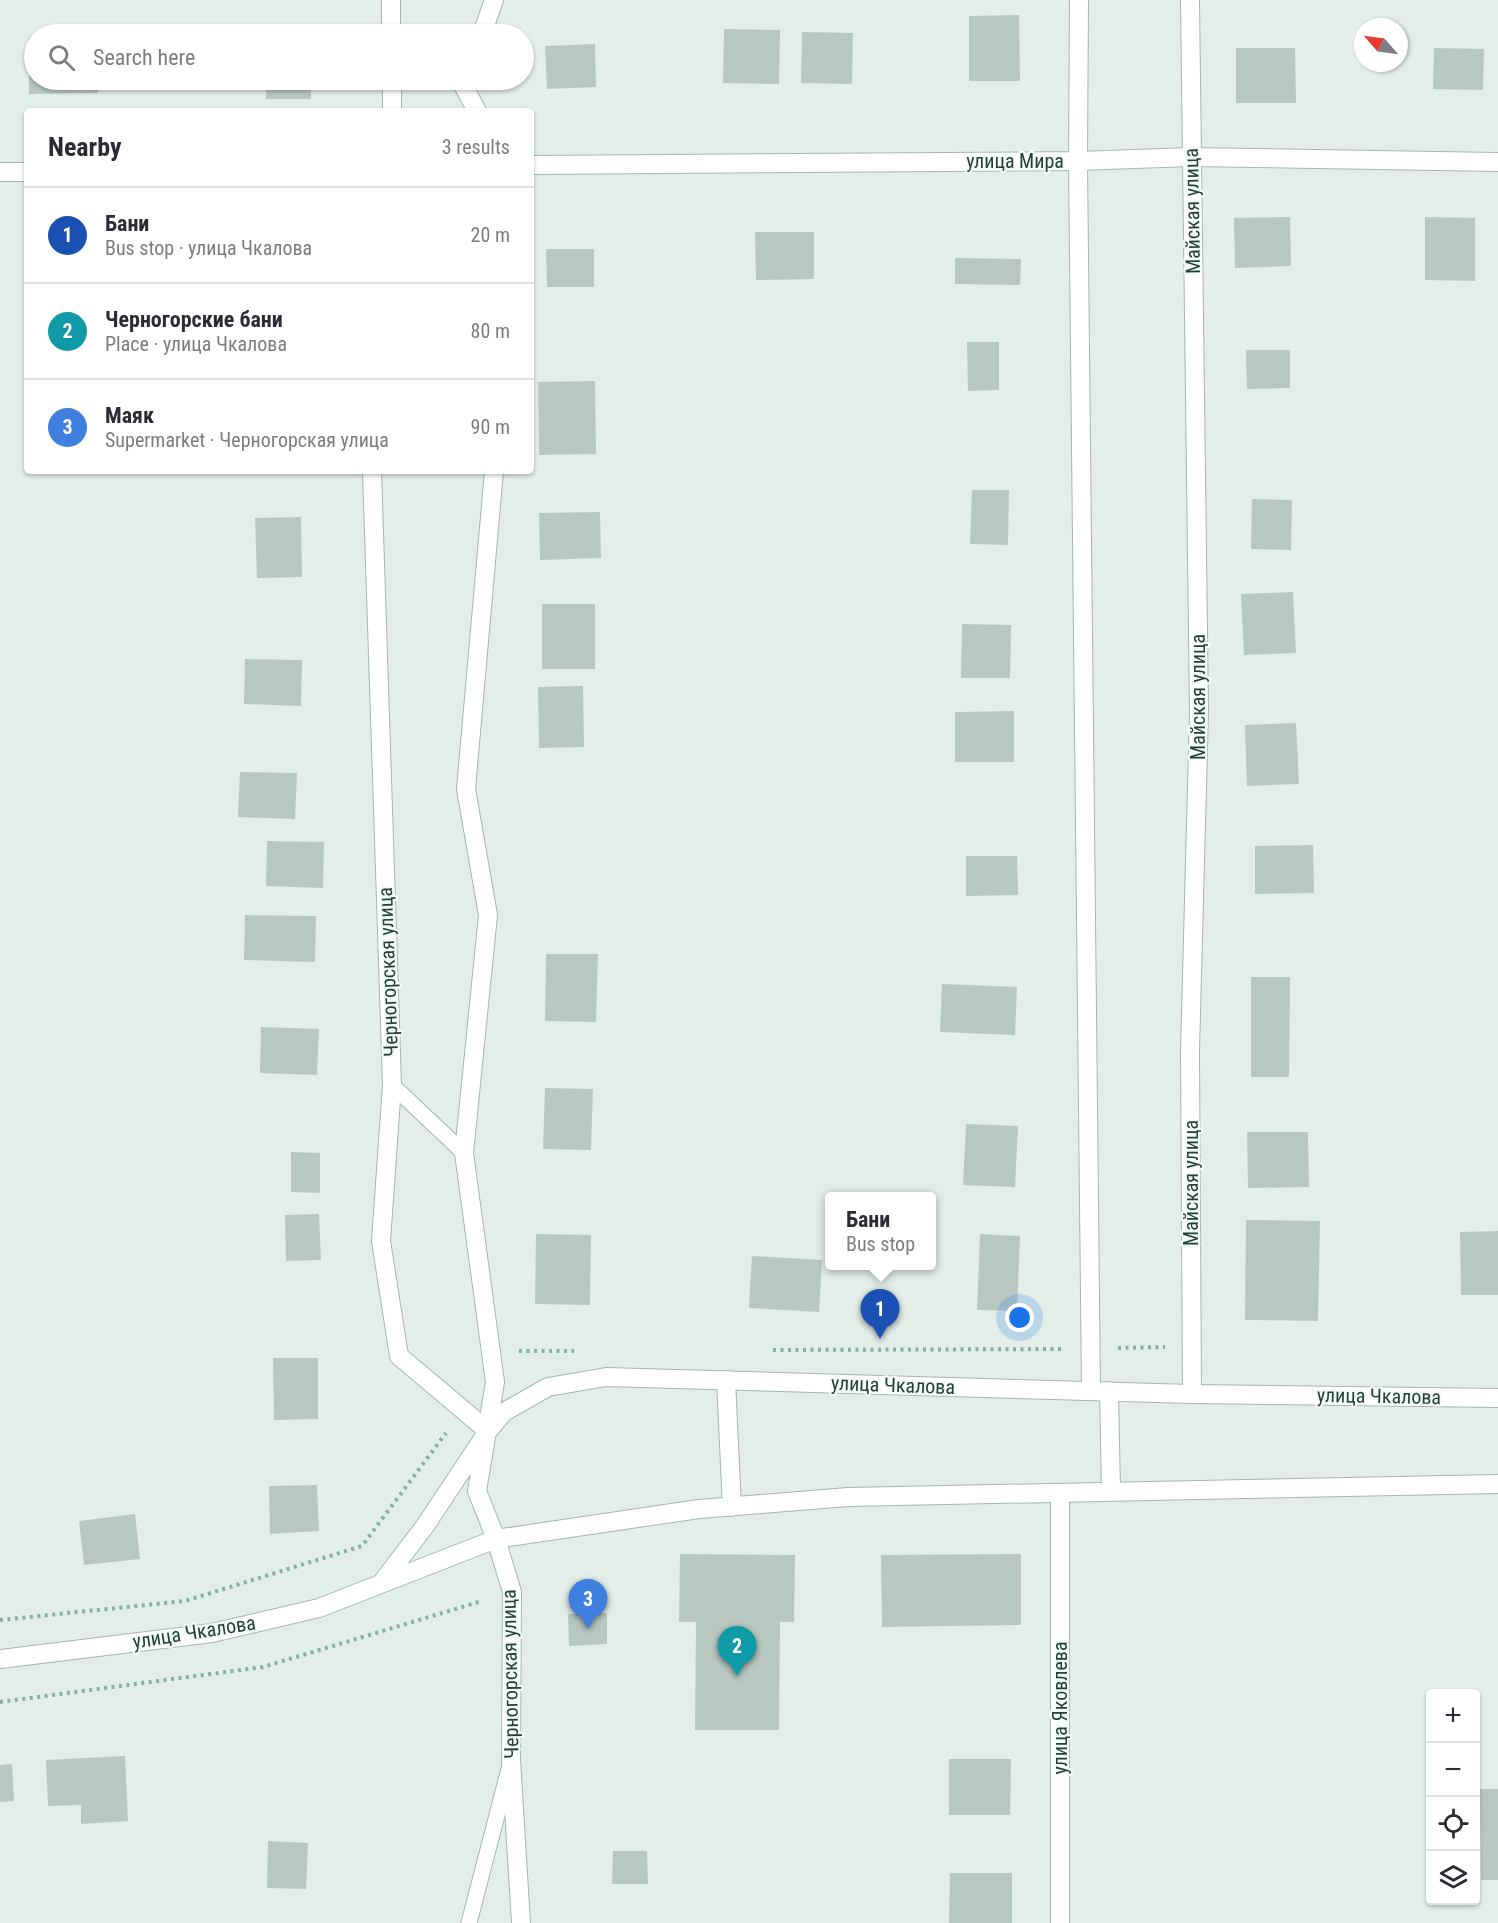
<!DOCTYPE html>
<meta charset="utf-8">
<style>
:root{--surface:#fff;--page:#f2f2f3;--text:#2b2b33;--muted:#7c7c81;--line:#e1e1e2;--accent:#0b8043}
body{margin:0;font-family:"Roboto Condensed",sans-serif;background:var(--page);color:var(--text)}
.controls{position:absolute;right:18px;bottom:18px;display:grid;overflow:hidden;border-radius:6px;box-shadow:0 2px 4px #0004}
.controls button{width:54px;height:54px;display:grid;place-items:center;padding:0;border:0;border-bottom:2px solid var(--line);background:var(--surface);color:var(--text);font:30px sans-serif}
.compass{position:absolute;left:1354px;top:18px;width:54px;height:54px;border-radius:50%;background:var(--surface);box-shadow:0 2px 4px #0004;rotate:298deg}
.you{position:absolute;left:1020px;top:1318px;width:21px;height:21px;margin:-15px;border:4px solid #fff;border-radius:50%;background:#1a73e8;box-shadow:0 0 0 9px #1a73e833}
.badge{display:grid;place-items:center;width:39px;height:39px;border-radius:50%;background:var(--accent);color:#fff;font-size:20px;font-weight:700}
.pin{position:absolute;translate:-50% -50px;filter:drop-shadow(0 2px 3px #0008)}
.pin::after{content:'';position:absolute;top:32px;width:21px;height:18px;background:inherit;clip-path:polygon(0 0,100% 0,50% 100%)}
.popup{position:absolute;left:825px;top:1192px;width:111px;height:78px;box-sizing:border-box;display:grid;place-content:center;border-radius:6px;background:var(--surface);filter:drop-shadow(0 2px 4px #0005);font-size:20px;white-space:nowrap;color:var(--muted)}
.popup b{font-size:22px;color:var(--text)}
.popup::after{content:'';position:absolute;left:50%;top:100%;margin-left:-12px;border:12px solid transparent;border-top-color:var(--surface)}
.list{margin:0;padding:0;list-style:none}
h2{display:flex;justify-content:space-between;align-items:center;height:78px;margin:0;padding:0 24px;font-size:26px}
h2 small{font-size:20px;font-weight:400;color:var(--muted)}
.list li{display:grid;grid-template-columns:39px 1fr auto;gap:18px;align-items:center;box-sizing:border-box;height:96px;padding:0 24px;border-top:2px solid var(--line)}
.list b{display:block;font-size:22px;white-space:nowrap}
.list p{margin:0;font-size:20px;white-space:nowrap;color:var(--muted)}
.list em{font-size:20px;font-style:normal;color:var(--muted)}
.icon{flex:none;width:33px;height:33px;fill:none;stroke:currentColor;stroke-width:2;stroke-linecap:round;stroke-linejoin:round}
.map{position:relative;flex:none;width:1498px;height:1923px;overflow:hidden}
.search{position:absolute;background:var(--surface);box-shadow:0 2px 4px #0004;left:24px;top:24px;width:510px;height:66px;display:flex;align-items:center;gap:15px;box-sizing:border-box;padding:0 21px;border-radius:33px;color:var(--muted);font-size:22px}
.panel{position:absolute;background:var(--surface);box-shadow:0 2px 4px #0004;left:24px;top:108px;width:510px;height:366px;border-radius:6px}
.map>svg:first-child{display:block}
.building{fill:#b8c8c1}
.lines{fill:none;stroke-linecap:round;stroke-linejoin:round}
.lane-casing{stroke:#a5b6b0;stroke-width:17}
.street-casing{stroke:#a5b6b0;stroke-width:20}
.secondary-casing{stroke:#a1bab0;stroke-width:20}
.path{stroke:#82b2a2;stroke-width:4;stroke-dasharray:3 4.5;stroke-linecap:butt}
.lane{stroke:#fff;stroke-width:15}
.street{stroke:#fff;stroke-width:18}
.secondary{stroke:#fff;stroke-width:18}
.labels{text-anchor:middle;stroke-width:4.5;stroke-linejoin:round;paint-order:stroke}
.street-label{font-size:20px;fill:#224037;stroke:#f4faf7}
</style>
<div class="map">
<svg width="1498" height="1923" viewBox="0 0 1498 1923">
<rect width="100%" height="100%" fill="#e3eee9"/>
<!-- building -->
<g class="building">
<path d="M1019,15L1020,81H969V16Z"/>
<path d="M724,29L780,30L779,84L723,83Z"/>
<path d="M802,32L853,33L852,84L801,83Z"/>
<path d="M29,38H34V80H98V93L29,94Z"/>
<path d="M595,44L596,87L547,89L545,46Z"/>
<path d="M1236,48H1295L1296,103H1236Z"/>
<path d="M1434,48L1484,49L1483,90L1433,89Z"/>
<rect x="266" y="80" width="45" height="19"/>
<path d="M1290,217L1291,266L1235,268L1234,218Z"/>
<path d="M1425,217L1475,218V281L1425,280Z"/>
<path d="M755,232H814V279L756,280Z"/>
<path d="M546,249H594V287H547Z"/>
<path d="M955,258L1021,259L1020,285L955,284Z"/>
<path d="M967,342H999V390L968,391Z"/>
<path d="M1246,350H1290V388L1247,389Z"/>
<path d="M595,381L596,454L539,455L538,382Z"/>
<path d="M972,490H1009L1008,545L970,544Z"/>
<path d="M1252,499L1292,500L1291,550L1251,549Z"/>
<path d="M600,512L601,558L540,560L539,513Z"/>
<path d="M301,517L302,577L257,578L255,518Z"/>
<path d="M1293,592L1296,653L1244,655L1241,594Z"/>
<rect x="542" y="604" width="53" height="65"/>
<path d="M962,624L1011,625L1010,678H961Z"/>
<path d="M245,659L302,660L301,706L244,704Z"/>
<path d="M583,686L584,747L539,748L538,687Z"/>
<path d="M1014,711V762H955V712Z"/>
<path d="M1296,723L1299,784L1247,786L1245,725Z"/>
<path d="M240,772L297,773L295,819L238,817Z"/>
<path d="M267,841L324,842L323,888L266,886Z"/>
<path d="M1313,845L1314,893L1255,894V846Z"/>
<path d="M966,856H1017L1018,895L966,896Z"/>
<path d="M245,915L316,916L315,962L244,960Z"/>
<path d="M546,954H598L596,1022L545,1021Z"/>
<path d="M1251,977H1290L1289,1077H1251Z"/>
<path d="M942,984L1017,987L1015,1035L940,1032Z"/>
<path d="M261,1027L319,1029L317,1075L260,1073Z"/>
<path d="M545,1088L593,1089L591,1150L543,1149Z"/>
<path d="M966,1124L1018,1126L1015,1187L963,1185Z"/>
<path d="M1247,1132H1308L1309,1187L1248,1188Z"/>
<path d="M291,1152L320,1153V1193L291,1192Z"/>
<path d="M319,1214L321,1260L286,1261L285,1215Z"/>
<path d="M1246,1220L1320,1221L1318,1321L1245,1320Z"/>
<path d="M1498,1231V1295H1461L1460,1232Z"/>
<path d="M536,1234L591,1235L590,1305L535,1304Z"/>
<path d="M980,1234L1020,1236L1017,1311L977,1310Z"/>
<path d="M752,1256L822,1260L819,1312L749,1308Z"/>
<path d="M273,1358H318V1419L274,1420Z"/>
<path d="M317,1485L319,1531L270,1534L269,1486Z"/>
<path d="M135,1514L140,1559L84,1565L79,1521Z"/>
<path d="M680,1554L795,1555L794,1622H780L779,1730H695L696,1622H679Z"/>
<path d="M1021,1554V1625L882,1627L881,1555Z"/>
<path d="M607,1613V1644L569,1646L568,1614Z"/>
<path d="M125,1756L128,1821L81,1824V1805L48,1806L46,1760Z"/>
<path d="M949,1759H1011L1010,1815H949Z"/>
<path d="M12,1764L14,1801L0,1802V1765Z"/>
<path d="M1480,1789H1498V1880H1481Z"/>
<path d="M268,1841L308,1843L306,1889L267,1888Z"/>
<path d="M613,1851H647L648,1884H612Z"/>
<path d="M950,1873H1012V1923H949Z"/>
</g>
<g class="lines">
<!-- lane casing -->
<g class="lane-casing">
<g id="lane">
<path d="M392,1085L464,1153"/>
<path d="M469,1923L509,1769"/>
</g>
</g>
<!-- street casing -->
<g class="street-casing">
<g id="street">
<path d="M391,0V34"/>
<path d="M1079,0L1078,161L1091,1391"/>
<path d="M1190,0L1199,711L1190,1051L1192,1394"/>
<path d="M482,34L494,0"/>
<path d="M392,80V111"/>
<path d="M465,80L463,85L477,111"/>
<path d="M372,471L392,1085L381,1241L399,1356L488,1431"/>
<path d="M494,471L466,789L488,915L464,1153L495,1382L477,1491L496,1539L512,1592L511,1759L521,1923"/>
<path d="M726,1380L732,1507"/>
<path d="M1109,1391L1111,1491"/>
<path d="M383,1581L425,1526L488,1431L504,1412L548,1387L606,1377L1192,1394L1498,1398"/>
<path d="M0,1659L212,1633L319,1608L496,1539L699,1509L848,1497L1498,1484"/>
<path d="M1060,1923V1493"/>
</g>
</g>
<!-- secondary casing -->
<g class="secondary-casing">
<g id="secondary">
<path d="M531,165L1078,161L1191,157L1498,162"/>
<path d="M0,172H27"/>
</g>
</g>
<!-- path -->
<g class="path">
<path d="M1118,1348L1165,1347"/>
<path d="M773,1350L1063,1349"/>
<path d="M519,1351H574"/>
<path d="M0,1620L185,1601L362,1546L446,1433"/>
<path d="M0,1702L263,1667L482,1601"/>
</g>
<!-- lane -->
<use href="#lane" class="lane"/>
<!-- street -->
<use href="#street" class="street"/>
<!-- secondary -->
<use href="#secondary" class="secondary"/>
</g>
<g class="labels">
<!-- street labels -->
<g class="street-label">
<text x="1015" y="168">улица Мира</text>
<text transform="translate(1192 211) rotate(-91)" y="7">Майская улица</text>
<text transform="translate(1198 697) rotate(-90)" y="7">Майская улица</text>
<text transform="translate(388 972) rotate(-92)" y="7">Черногорская улица</text>
<text transform="translate(1191 1183) rotate(-90)" y="7">Майская улица</text>
<text transform="translate(893 1385) rotate(2)" y="7">улица Чкалова</text>
<text transform="translate(1379 1396) rotate(1)" y="7">улица Чкалова</text>
<text transform="translate(194 1632) rotate(-9)" y="7">улица Чкалова</text>
<text transform="translate(510 1674) rotate(-91)" y="7">Черногорская улица</text>
<text transform="translate(1060 1708) rotate(-90)" y="7">улица Яковлева</text>
</g>
</g>
</svg>
<div class="controls">
<button>+</button>
<button>−</button>
<button><svg class="icon" aria-label="locate" viewBox="0 0 24 24"><circle cx="12" cy="12" r="6"/><path d="M12 2v4M12 18v4M2 12h4M18 12h4"/></svg></button>
<button><svg class="icon" aria-label="layers" viewBox="0 0 24 24"><path d="M12 4l9 5-9 5-9-5zM3 14l9 5 9-5"/></svg></button>
</div>
<svg class="compass" viewBox="-18 -18 36 36"><path d="M0-13l5 13h-10z" fill="#e53935"/><path d="M0 13l5-13h-10z" fill="#7c7c81"/></svg>
<div class="you"></div>
<div class="pin badge" style="left:880px;top:1339px;background:#1a4fb4">1</div>
<div class="popup"><b>Бани</b>Bus stop</div>
<div class="pin badge" style="left:737px;top:1676px;background:#0f9aa8">2</div>
<div class="pin badge" style="left:588px;top:1629px;background:#3f7fe0">3</div>
<div class="search"><svg class="icon" aria-label="search" viewBox="0 0 24 24"><circle cx="10" cy="10" r="6"/><path d="M15 15l6 6"/></svg>Search here</div>
<section class="panel">
<h2>Nearby<small>3 results</small></h2>
<ul class="list">
<li><span class="badge" style="background:#1a4fb4">1</span><div><b>Бани</b><p>Bus stop · улица Чкалова</p></div><em>20 m</em></li>
<li><span class="badge" style="background:#0f9aa8">2</span><div><b>Черногорские бани</b><p>Place · улица Чкалова</p></div><em>80 m</em></li>
<li><span class="badge" style="background:#3f7fe0">3</span><div><b>Маяк</b><p>Supermarket · Черногорская улица</p></div><em>90 m</em></li>
</ul>
</section>
</div>
